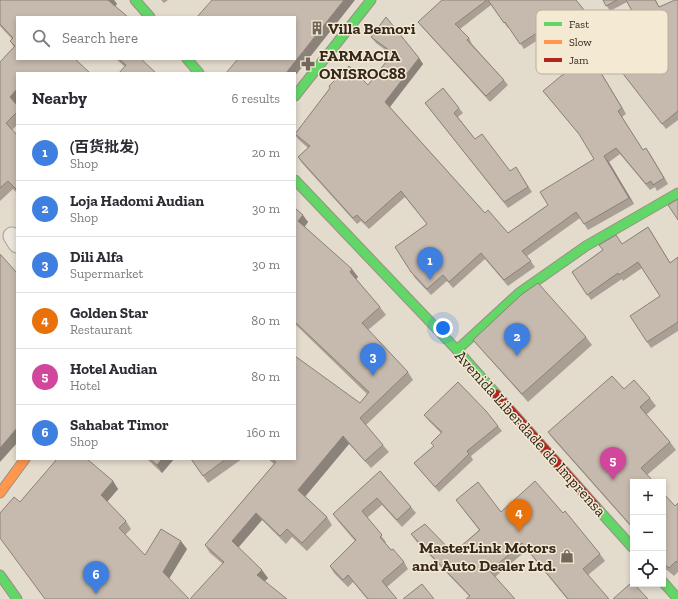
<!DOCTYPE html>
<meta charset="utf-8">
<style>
:root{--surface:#fff;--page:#f7f7f7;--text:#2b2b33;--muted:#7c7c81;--line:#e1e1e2;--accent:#db2777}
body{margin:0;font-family:"Zilla Slab","Noto Sans SC",serif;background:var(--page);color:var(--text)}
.controls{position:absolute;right:12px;bottom:12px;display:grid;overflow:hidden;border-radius:0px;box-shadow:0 2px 6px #0003}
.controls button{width:36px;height:36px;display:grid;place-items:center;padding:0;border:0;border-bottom:1px solid var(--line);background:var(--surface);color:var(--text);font:20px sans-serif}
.you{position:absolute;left:443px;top:328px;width:14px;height:14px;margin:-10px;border:3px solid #fff;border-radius:50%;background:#1a73e8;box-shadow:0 0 0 6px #1a73e833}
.badge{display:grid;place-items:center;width:26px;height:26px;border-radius:50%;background:var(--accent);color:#fff;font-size:13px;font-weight:700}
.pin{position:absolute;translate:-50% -33px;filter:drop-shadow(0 1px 2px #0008)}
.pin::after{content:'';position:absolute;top:21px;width:14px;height:12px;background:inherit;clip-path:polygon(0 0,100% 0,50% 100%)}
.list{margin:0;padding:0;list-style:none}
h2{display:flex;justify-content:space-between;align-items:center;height:52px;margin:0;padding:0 16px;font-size:17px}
h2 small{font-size:13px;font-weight:400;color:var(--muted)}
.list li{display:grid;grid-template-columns:26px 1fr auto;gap:12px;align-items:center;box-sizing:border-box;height:56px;padding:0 16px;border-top:1px solid var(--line)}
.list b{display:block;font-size:15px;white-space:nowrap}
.list p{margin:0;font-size:13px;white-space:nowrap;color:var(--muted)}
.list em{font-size:13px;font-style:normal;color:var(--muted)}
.icon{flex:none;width:22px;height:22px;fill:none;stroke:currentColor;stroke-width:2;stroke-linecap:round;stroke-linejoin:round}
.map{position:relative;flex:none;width:678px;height:599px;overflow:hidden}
.search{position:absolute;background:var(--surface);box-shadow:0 2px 6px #0003;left:16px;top:16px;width:280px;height:44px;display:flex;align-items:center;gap:10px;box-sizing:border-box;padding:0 14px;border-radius:0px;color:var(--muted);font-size:15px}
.panel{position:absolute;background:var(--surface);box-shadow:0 2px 6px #0003;left:16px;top:72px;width:280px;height:388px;border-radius:0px}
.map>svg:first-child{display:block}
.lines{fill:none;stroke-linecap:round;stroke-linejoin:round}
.street-casing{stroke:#a8a095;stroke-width:19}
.fast-casing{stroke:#989085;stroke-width:11}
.slow-casing{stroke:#989085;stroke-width:11}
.jam-casing{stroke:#989085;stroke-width:11}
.street{stroke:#ebe6dd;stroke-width:17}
.fast{stroke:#63d668;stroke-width:9}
.slow{stroke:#ff974d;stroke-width:9}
.jam{stroke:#b3261e;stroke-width:9}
.wall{fill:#aa9f95}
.shaded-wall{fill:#8b8279}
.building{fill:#c6b9ad;stroke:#8b8279}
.labels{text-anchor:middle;stroke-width:3;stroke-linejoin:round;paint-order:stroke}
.poi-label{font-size:16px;font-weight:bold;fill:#35291e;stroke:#f4e9d2;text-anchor:start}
.street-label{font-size:16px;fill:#35291e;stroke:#f4e9d2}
.key{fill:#f4e9d2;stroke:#bbaf9c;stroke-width:1}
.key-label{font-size:11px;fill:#35291e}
</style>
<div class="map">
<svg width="678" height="599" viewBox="0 0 678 599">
<rect width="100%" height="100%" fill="#e3dbcc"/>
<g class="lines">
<!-- street casing -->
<g class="street-casing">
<path id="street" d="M12,236L17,244"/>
</g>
<!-- fast casing -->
<g class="fast-casing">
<g id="fast">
<path d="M135,0L150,17"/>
<path d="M187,59L199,73"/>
<path d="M295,96L371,0"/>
<path d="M295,180L457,350L496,394"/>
<path d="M457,350L519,293L586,246L678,193"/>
<path d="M596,507L633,548"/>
<path d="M0,575L17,599"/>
<path d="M663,582L678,599"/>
</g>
</g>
<!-- slow casing -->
<g class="slow-casing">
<path id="slow" d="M0,493L25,459"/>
</g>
<!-- jam casing -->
<g class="jam-casing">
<path id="jam" d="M496,394L596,507"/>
</g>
<!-- street -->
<use href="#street" class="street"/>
<!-- fast -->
<use href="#fast" class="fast"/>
<!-- slow -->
<use href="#slow" class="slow"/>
<!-- jam -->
<use href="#jam" class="jam"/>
</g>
<!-- wall -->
<g class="wall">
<path d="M0,0H114L117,4L17,17V103L16,104L17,105V125L12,130L17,135V193L13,189L0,201V62L14,47L10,41L12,39L0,26Z"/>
<path d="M161,0H168L164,3Z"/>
<path d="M442,0H576L588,15L571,29L554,40L550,32L524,49L509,27L508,28L491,5L460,29L469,38L472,44L504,80L508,85L490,102L422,27L418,22Z"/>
<path d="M603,0H656L659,7L678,0V120L666,129L607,53L641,27L627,2L610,11Z"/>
<path d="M371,37L419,58L423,64L390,107L485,213L508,233L548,205L594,159L582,138L548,97L543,91L592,58L626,114L622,117L643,150L646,148L650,154L668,184L657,191L655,187L650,190L620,154L609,162L634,204L588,230L580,218L527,256L535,267L508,286L485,259L453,288L447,281L431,295L415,278L395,247L427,224L405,197L369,229L361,221L357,224L302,163L298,157L308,148L299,140L295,135L330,88L329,86L368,85L392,55L376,43Z"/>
<path d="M116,59H141L125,67Z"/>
<path d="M425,103L459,108L463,113L458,117L475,139L510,171L516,167L532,192L508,208Z"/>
<path d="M295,208L308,222L305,227L358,277L356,279L380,307L386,315L368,330L408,372L413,380L366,425L383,445L389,452L371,468L349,444L305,496L327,517L332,525L307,551L292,537L286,544L262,520L238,548L268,578L265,581L223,564L210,553L205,545L274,464L268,459H295L360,403L367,394L295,324Z"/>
<path d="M648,227L670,263L678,257V331L651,348L647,342L660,296L642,268L623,281L622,279L591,300L572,272L603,250L622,244Z"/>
<path d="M586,337L592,345L528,402L479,347L473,340Z"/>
<path d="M624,389L650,398L656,406L646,415L670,442L676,450L647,475L633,482V529L554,440L548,432Z"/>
<path d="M424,415L498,426L502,431L471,456L473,460L439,492L418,468L414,463L434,446L431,443L441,433L428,420Z"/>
<path d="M147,459H174L162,473Z"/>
<path d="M191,459H242L208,483Z"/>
<path d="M380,471L411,507L416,513L402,527L382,505L367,518L386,542L385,543L391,550L404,562L408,569L387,587L397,599H367L353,582L348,587L334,573L330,566L355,541L338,521L333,514Z"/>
<path d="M113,481L118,489L107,502L126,521L131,529L125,535L145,555L187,549L169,579L20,502Z"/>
<path d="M663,493L675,506L678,503V572L674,576L667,570H664L663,569Z"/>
<path d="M456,500L501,512L563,513L600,554L605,561L588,575L609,599H567L527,550L495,577L469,596L416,541L411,534L453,553L479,530Z"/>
</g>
<!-- shaded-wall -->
<g class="shaded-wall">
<path d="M108,0H114L117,4L114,8Z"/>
<path d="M344,0H355L295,76V73H286Z"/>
<path d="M419,58L423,64L389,108L385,102Z"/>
<path d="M592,58L596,64L626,114L622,108Z"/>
<path d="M17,89V103L15,105L10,97Z"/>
<path d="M646,148L650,154L668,184L664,178Z"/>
<path d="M604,156L609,162L634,204L629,198Z"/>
<path d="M303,215L308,222L303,228L298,221Z"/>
<path d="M648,227L652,233L674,269L670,263Z"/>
<path d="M352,269L358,277L355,280L350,272Z"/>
<path d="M17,428V443L0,462V448Z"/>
<path d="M343,436L349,444L304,498L298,490Z"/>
<path d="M162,459H174L162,473L157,465Z"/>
<path d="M113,481L118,489L106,503L101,495Z"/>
<path d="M256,513L262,520L237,549L232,541Z"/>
<path d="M181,541L187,549L168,580L163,572Z"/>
<path d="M262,570L268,578L263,583L257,575Z"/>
</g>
<!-- building -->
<g class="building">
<path d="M0,0H108L128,17H17V59H75L90,73H34L33,72L32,73H17V89L10,97L17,105V112L6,123L17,135V190L8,181L0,188V62L15,46L10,41L13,38L0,24Z"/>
<path d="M212,0H344L286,73H226L238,59H295V17H197Z"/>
<path d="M442,0H487L455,24L469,38L467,40L504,80L486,96L418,22Z"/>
<path d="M488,0H576L584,10L567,24L551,34L546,27L520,44L505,22L504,23Z"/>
<path d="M603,0H617L606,6Z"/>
<path d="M626,0H655L659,7L675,0H678V111L662,124L607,53L641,27Z"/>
<path d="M386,17L419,58L385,102L485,213L488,210L508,233L548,205L540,192L594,159L579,134L543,91L561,76L592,58L622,108L618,111L643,150L646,148L664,178L653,185L651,181L646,184L616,148L604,156L629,198L584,224L576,212L522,251L531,261L504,280L481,253L449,282L443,275L427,289L411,272L395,247L427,224L401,191L365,223L357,215L353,218L298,157L310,146L295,134L330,88L329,86L349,66L368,85L393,53L371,37Z"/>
<path d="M119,59H141L156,73H119L126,65Z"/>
<path d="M443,88L459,108L454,113L475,139L482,134L510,171L516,167L528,187L504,202L425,103Z"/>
<path d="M678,199V220L668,205Z"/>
<path d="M295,208L303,215L298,221L352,269L350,272L380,307L362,323L408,372L360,418L383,445L365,461L343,436L298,490L327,517L302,543L287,529L280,536L256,513L232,541L262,570L257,575L287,599H190L224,562L205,545L276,462L272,459H295V356L360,403L369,392L295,322Z"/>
<path d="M648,227L670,263L678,257V322L647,342L630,316L660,296L638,262L619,275L618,273L587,295L572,272L603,250L599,245L616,235L622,244Z"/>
<path d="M0,254L17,273V428L0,448Z"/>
<path d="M538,283L586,337L522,394L473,340L521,295Z"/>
<path d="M612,376L624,389L634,380L650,398L640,407L670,442L641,468L654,482H633V528L548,432Z"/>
<path d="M458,382L486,411L498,426L467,451L469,454L435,487L414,463L434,446L431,443L442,432L424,415Z"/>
<path d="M57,459H87L113,481L101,495L126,521L119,528L145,555L161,529L181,541L163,572L189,599H45L0,538V513L14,497L20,502Z"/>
<path d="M150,459H162L157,465Z"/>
<path d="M191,459H226L203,476Z"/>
<path d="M380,471L411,507L397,520L377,498L362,511L382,535L380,537L391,550L393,549L404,562L382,581L397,599H368L348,575L343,580L330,566L356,540L333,514Z"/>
<path d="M535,481L563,513L565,511L600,554L583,569L609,599H568L522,543L490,571L515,599H466L470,596L411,534L425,524L453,553L480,530L456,500L478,482L501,512Z"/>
<path d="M663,493L675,506L678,503V563L676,561L669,568L663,563Z"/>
<path d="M632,582L633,584H634L648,599H613Z"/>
<path d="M422,584L434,599H403Z"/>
</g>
<!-- icons -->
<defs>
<g id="building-bare" transform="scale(1.08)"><path d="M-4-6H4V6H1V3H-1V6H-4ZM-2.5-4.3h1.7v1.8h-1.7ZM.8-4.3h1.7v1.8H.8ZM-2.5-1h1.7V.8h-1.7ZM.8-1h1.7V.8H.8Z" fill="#72675b" stroke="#f4e9d2" stroke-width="2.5" paint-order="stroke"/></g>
<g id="pharmacy-bare" transform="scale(1.08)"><path d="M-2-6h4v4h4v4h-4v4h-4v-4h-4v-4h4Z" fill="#72675b" stroke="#f4e9d2" stroke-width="2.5" paint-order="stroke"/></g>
<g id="shop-bare" transform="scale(1.08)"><path d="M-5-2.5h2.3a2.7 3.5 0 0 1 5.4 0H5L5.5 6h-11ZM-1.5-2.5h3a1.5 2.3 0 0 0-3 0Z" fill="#72675b" stroke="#f4e9d2" stroke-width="2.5" paint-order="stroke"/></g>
</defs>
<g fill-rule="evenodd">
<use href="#building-bare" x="317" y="28"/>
<use href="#pharmacy-bare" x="308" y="64"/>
<use href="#shop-bare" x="567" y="556"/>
</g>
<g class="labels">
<!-- poi labels -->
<g class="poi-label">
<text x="328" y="34">Villa Bemori</text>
<text x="319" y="61">FARMACIA<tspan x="319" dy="18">ONISROC88</tspan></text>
<text x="556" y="553" text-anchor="end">MasterLink Motors<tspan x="556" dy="18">and Auto Dealer Ltd.</tspan></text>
</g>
<!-- street labels -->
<g class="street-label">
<text transform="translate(531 433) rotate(48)" y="6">Avenida Liberdade de Imprensa</text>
</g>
</g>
<!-- legend -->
<rect x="536" y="10" width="132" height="64" rx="6" class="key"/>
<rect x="544" y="22" width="18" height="4" fill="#63d668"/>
<rect x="544" y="40" width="18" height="4" fill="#ff974d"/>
<rect x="544" y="58" width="18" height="4" fill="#b3261e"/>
<g class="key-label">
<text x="569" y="28">Fast</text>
<text x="569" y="46">Slow</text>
<text x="569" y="64">Jam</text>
</g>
</svg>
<div class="controls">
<button>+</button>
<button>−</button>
<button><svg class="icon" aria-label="locate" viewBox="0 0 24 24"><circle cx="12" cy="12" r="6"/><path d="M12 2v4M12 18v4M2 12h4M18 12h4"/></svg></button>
</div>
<div class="you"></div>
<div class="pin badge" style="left:430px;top:280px;background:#3f7fe0">1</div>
<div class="pin badge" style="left:517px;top:356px;background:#3f7fe0">2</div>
<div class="pin badge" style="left:373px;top:376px;background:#3f7fe0">3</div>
<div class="pin badge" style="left:519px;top:532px;background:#e8710a">4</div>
<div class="pin badge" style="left:613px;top:480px;background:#d1479c">5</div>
<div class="pin badge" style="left:96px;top:594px;background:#3f7fe0">6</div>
<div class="search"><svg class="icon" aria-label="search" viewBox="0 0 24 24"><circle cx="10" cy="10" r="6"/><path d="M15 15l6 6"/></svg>Search here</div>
<section class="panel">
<h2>Nearby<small>6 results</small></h2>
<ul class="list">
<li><span class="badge" style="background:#3f7fe0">1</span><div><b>(百货批发)</b><p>Shop</p></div><em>20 m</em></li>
<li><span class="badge" style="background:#3f7fe0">2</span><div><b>Loja Hadomi Audian</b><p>Shop</p></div><em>30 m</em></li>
<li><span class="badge" style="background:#3f7fe0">3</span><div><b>Dili Alfa</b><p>Supermarket</p></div><em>30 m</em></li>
<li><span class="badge" style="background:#e8710a">4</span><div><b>Golden Star</b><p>Restaurant</p></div><em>80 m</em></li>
<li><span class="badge" style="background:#d1479c">5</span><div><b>Hotel Audian</b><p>Hotel</p></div><em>80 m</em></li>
<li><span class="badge" style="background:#3f7fe0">6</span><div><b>Sahabat Timor</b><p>Shop</p></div><em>160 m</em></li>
</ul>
</section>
</div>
